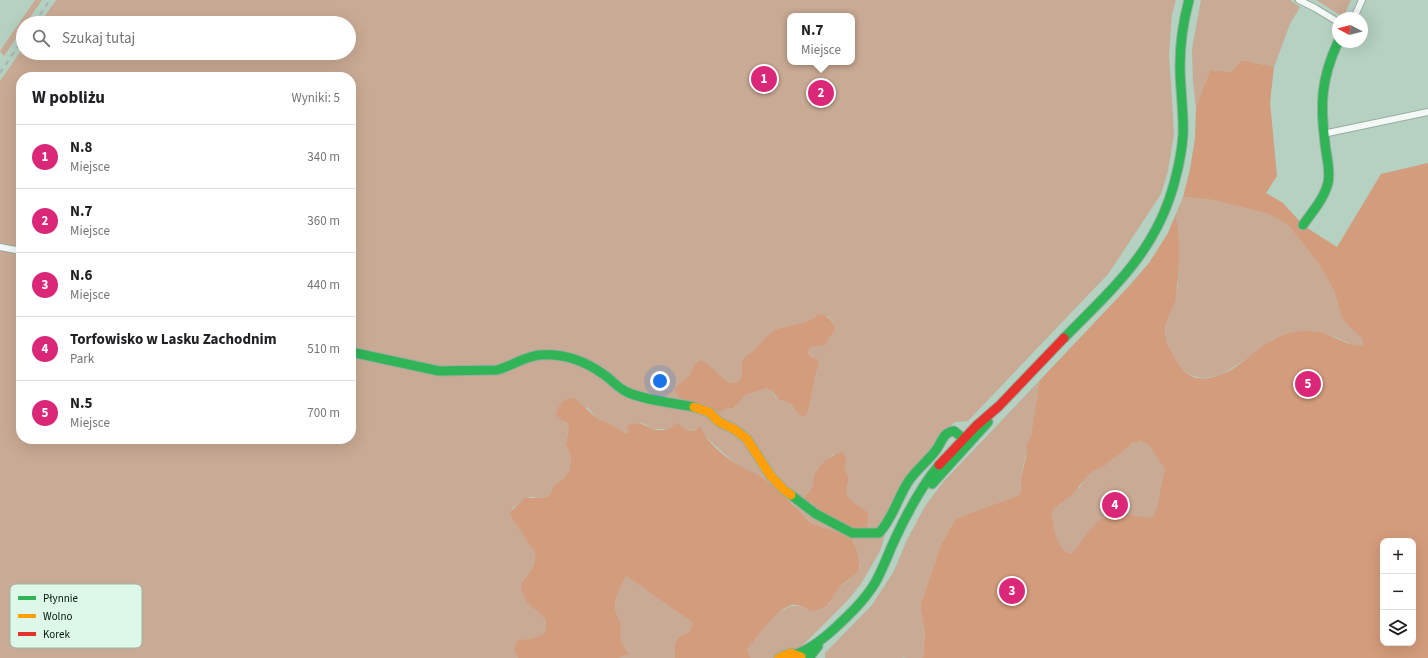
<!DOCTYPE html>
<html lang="pl">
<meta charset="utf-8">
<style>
:root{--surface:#fff;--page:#f6f6f6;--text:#202124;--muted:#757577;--line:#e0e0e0;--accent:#db2777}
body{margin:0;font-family:"Source Sans 3",sans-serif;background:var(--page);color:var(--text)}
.controls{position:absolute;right:12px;bottom:12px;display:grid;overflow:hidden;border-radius:8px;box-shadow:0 4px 16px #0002}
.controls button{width:36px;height:36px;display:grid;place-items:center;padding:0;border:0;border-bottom:1px solid var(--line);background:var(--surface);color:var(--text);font:20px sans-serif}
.compass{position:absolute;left:1332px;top:12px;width:36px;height:36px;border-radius:50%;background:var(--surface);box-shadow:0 4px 16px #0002;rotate:277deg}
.you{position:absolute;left:660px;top:381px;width:14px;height:14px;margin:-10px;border:3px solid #fff;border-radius:50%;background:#1a73e8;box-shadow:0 0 0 6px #1a73e833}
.badge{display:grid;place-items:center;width:26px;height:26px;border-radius:50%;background:var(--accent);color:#fff;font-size:13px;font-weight:700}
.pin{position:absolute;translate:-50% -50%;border:2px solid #fff;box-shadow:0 1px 4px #0006}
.popup{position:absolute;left:787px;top:13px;width:68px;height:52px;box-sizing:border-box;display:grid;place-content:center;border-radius:8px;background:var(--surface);filter:drop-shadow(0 1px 3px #0005);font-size:13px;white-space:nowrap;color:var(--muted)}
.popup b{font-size:15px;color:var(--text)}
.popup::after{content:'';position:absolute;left:50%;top:100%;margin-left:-8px;border:8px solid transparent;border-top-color:var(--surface)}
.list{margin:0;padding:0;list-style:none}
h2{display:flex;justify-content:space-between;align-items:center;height:52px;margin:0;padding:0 16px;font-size:17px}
h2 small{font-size:13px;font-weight:400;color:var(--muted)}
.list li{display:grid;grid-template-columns:26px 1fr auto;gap:12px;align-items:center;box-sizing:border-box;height:64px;padding:0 16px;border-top:1px solid var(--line)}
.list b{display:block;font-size:15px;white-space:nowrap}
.list p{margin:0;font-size:13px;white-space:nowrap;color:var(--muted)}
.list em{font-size:13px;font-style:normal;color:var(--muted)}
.icon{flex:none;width:22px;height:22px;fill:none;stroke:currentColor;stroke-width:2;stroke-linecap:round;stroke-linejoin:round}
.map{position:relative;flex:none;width:1428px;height:658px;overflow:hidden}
.search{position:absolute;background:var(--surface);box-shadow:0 4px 16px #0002;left:16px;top:16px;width:340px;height:44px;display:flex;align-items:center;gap:10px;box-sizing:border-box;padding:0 14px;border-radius:22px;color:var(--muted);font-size:15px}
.panel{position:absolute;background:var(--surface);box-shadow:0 4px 16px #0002;left:16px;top:72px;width:340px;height:372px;border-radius:16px}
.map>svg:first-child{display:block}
.green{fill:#c9aa94;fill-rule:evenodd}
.forest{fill:#d39c7c;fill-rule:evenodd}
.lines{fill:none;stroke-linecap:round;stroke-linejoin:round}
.street-casing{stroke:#97ada1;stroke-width:8}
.fast-casing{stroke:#97ada1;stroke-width:11}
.slow-casing{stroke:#97ada1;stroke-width:11}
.jam-casing{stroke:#97ada1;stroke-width:11}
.street{stroke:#f4f8f6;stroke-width:6}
.fast{stroke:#30b455;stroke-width:9}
.slow{stroke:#ff9f0a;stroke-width:9}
.jam{stroke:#e5322d;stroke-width:9}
.rail{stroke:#aab2ad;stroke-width:2;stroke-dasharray:5 5;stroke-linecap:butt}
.key{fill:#ddf8e8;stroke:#9bb4a5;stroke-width:1}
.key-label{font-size:11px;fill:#02140a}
</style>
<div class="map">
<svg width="1428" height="658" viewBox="0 0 1428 658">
<rect width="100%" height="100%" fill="#b5d1c1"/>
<!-- green -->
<g class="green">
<path d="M35,0H42L26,23H23V28L4,56L0,51Z"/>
<path d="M56,0H1176L1172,14L1169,54L1174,134L1168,171L1161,194L1109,273L968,421L955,422L939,436L898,493L880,551L861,584L848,600L802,646L804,648C792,652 782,646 774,658H751L747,650C758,635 784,594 806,609L829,604L837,589L854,576L860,567L858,557L854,542L847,536L818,526L808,520L795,506L772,487L737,465L712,443L703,433C692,430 682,427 671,426L668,429H653L642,423L629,432L625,433L605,421L598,419L587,407L564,422L569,425L566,443L570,453L571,461L569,471L563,479L554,485L549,496L543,498L530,497L512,508L514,522L534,551C538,562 532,569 525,577L535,610L542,615L546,620V631C538,638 530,640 519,639L515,650L518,658H0V81L23,48V53H349V23H40ZM790,16H852V62H790ZM21,77H351V439H21ZM815,316H828L833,322L834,332C826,346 824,344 810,347L808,353L811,357L818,359L820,363C813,378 813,397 807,414C801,411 796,407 790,404C786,402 781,402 778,399C773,395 773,390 766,388L746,395L734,408L725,409L679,384L685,379L701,361C712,366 719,375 729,383L737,382L742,377V360L754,351L758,345L769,334L776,329L806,322ZM834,454L849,478C843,499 850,501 866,511L805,495L813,486L817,469L827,459Z"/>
<path d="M1201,0H1290L1300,7L1290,24L1274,67L1242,60L1231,72L1210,70L1196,108L1193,83L1192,49Z"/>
<path d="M1316,0H1351L1345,13L1340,15Z"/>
<path d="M1183,197L1213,200L1266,213L1287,224L1316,260L1322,269L1334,291L1337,302L1358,333L1362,338L1363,344L1355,346L1335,337L1320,332L1306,331L1293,333L1273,339L1246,359L1221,375L1213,377L1201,378L1189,375L1179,367L1165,337L1166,324L1174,302L1178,286L1179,250L1175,216Z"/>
<path d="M1040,380C1037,398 1035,416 1031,434C1027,449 1023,464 1021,479C1020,486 1023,491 1017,496L970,513L955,520L943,541L921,603V610L925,632L923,658H905L903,657L902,658H825V653L872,605L894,571L906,542L925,506L944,481Z"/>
<path d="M1141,441L1147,443L1168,463L1158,516L1075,556L1066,557L1052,532L1053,510L1080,487L1084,480L1089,475V470L1136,442Z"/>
<path d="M626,576L693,623L689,632L675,644V658H619L629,652C617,640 621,641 621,627C621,622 618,617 616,612C613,598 620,587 626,576Z"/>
</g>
<!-- forest -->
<g class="forest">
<path d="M1242,60L1274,67L1270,102L1277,176L1266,193L1283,203L1304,226L1337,247L1381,174L1428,163V658H923L925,632L921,610V603L942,543L955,520L970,513L1017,496L1020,493L1021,488V479L1026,456L1027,445L1031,435L1040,380L1129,286L1149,263L1168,233L1175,216C1182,235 1179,281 1175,301C1172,311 1165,321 1165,332C1165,339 1168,344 1171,350C1180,370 1189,383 1214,377C1240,371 1256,345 1281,336C1293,331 1307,330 1320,332C1332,334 1352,350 1363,344L1362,338L1351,328L1342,318L1334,291L1322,269L1316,260L1287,224L1266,213L1213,200L1183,197L1190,169L1195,138L1196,108L1210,70L1231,72ZM1141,441L1149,445L1165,469L1157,508L1153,517C1143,519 1135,515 1125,514C1100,509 1086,536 1073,553L1070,554C1057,551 1051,522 1053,510L1060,504L1075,492L1084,480L1093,471L1104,466L1133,443ZM1383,541H1413V643H1383Z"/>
<path d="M819,314C827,314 832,320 835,327L834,332L825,345L810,347L808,353L811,357L818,359L820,363C813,377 813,397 807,414L804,416L800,415L791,404L779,400L772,391L766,388L746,395L734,408L725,409L720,412L684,401L676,393L675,388L690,374L695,364L701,360C712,366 719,375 729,383L737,382L742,377V361L746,356L754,351L758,345L769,334L776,329L806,322Z"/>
<path d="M569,398H574L598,419L605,421L625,433L629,432L627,426C646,417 649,435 667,429C670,428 674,424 678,423C683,428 687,430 695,431L700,426C706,442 724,456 738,465C745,470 755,472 762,478C772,485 785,497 794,506C800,510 804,517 809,521C821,530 844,530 853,541C855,545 857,551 858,556C863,574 855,574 843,584C829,596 835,606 813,611C806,609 800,604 792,605C777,608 756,638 747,650L751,658H675V644L678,638L689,632L693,623L626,576C620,587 613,599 616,612C618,617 621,622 621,627C621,642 618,640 629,653L619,658H518C514,650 513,646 519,639C530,640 538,638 546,631V620C540,612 529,607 524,597C522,593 522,588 521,584C527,573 539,566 534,551L514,522L510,514C513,506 520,505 524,498H543L549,496L554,485L563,479L569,471L571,461L570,453L566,444L569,425L556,415C558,406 561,402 569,398Z"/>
<path d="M842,452C847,457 847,462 844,468L849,478C844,495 847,499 862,508C865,510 867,512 868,515C869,519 867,524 867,528C862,530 856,531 851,529C838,524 815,509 804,500C805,494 809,492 812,487C814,484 813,480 814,477C818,464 829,456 842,452Z"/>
</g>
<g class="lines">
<!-- street casing -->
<g class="street-casing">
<g id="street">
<path d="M1299,0L1315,8L1338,22"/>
<path d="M1354,18L1362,0"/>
<path d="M1323,134L1428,112"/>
<path d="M0,247L21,251"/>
</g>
</g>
<!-- fast casing -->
<g class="fast-casing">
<g id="fast">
<path d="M1303,225C1312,212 1324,199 1328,183C1331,170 1326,156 1325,143C1320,104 1321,79 1338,42"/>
<path d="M1064,338C1113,288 1157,251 1175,180C1179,165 1182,150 1183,135C1184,112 1180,89 1180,66C1180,43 1183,22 1189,0"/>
<path d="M351,352L439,371L497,370C512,366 525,356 540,355C564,353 585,361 603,374C611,379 617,387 625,391C641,400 675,403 694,407"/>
<path d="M932,484L988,422"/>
<path d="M791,495L816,514L852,533H879C893,518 897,499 908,482C916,470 928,461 936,450C942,442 943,432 954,431L969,443"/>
<path d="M796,654C811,649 823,639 834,629C849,615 864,601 875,583C883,569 888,554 895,539C907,513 921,487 939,465"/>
<path d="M809,658L818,646"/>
</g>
</g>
<!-- slow casing -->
<g class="slow-casing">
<g id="slow">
<path d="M694,407L709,412L719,422L734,429L747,439L770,475L783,489L791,495"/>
<path d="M779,658L790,653L801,657"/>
</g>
</g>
<!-- jam casing -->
<g class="jam-casing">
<path id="jam" d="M939,465L976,426L999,406L1064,338"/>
</g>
<!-- street -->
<use href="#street" class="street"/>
<!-- fast -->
<use href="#fast" class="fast"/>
<!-- slow -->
<use href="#slow" class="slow"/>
<!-- jam -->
<use href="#jam" class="jam"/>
<!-- rail -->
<g class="rail">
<path d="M34,23L50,0"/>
<path d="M0,73L23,39"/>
</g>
</g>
<!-- legend -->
<rect x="10" y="584" width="132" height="64" rx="6" class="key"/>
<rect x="18" y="596" width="18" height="4" fill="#30b455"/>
<rect x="18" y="614" width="18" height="4" fill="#ff9f0a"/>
<rect x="18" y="632" width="18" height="4" fill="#e5322d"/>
<g class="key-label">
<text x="43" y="602">Płynnie</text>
<text x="43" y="620">Wolno</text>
<text x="43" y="638">Korek</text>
</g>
</svg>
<div class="controls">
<button>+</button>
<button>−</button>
<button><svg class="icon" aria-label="layers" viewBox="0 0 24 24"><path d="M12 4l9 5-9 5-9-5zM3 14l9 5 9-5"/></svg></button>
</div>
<svg class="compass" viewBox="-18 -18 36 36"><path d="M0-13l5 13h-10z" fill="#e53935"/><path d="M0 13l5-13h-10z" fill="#757577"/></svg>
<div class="you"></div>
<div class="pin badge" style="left:764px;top:79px">1</div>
<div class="pin badge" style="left:821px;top:93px">2</div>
<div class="popup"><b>N.7</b>Miejsce</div>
<div class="pin badge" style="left:1012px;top:591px">3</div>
<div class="pin badge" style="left:1115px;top:505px">4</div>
<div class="pin badge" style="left:1308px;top:384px">5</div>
<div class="search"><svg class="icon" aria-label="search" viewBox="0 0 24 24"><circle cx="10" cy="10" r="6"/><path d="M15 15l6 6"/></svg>Szukaj tutaj</div>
<section class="panel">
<h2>W pobliżu<small>Wyniki: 5</small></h2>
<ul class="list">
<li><span class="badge">1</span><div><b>N.8</b><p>Miejsce</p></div><em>340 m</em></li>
<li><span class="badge">2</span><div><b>N.7</b><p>Miejsce</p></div><em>360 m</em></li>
<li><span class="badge">3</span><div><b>N.6</b><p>Miejsce</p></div><em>440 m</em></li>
<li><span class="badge">4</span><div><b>Torfowisko w Lasku Zachodnim</b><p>Park</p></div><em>510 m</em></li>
<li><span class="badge">5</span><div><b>N.5</b><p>Miejsce</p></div><em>700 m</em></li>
</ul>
</section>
</div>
